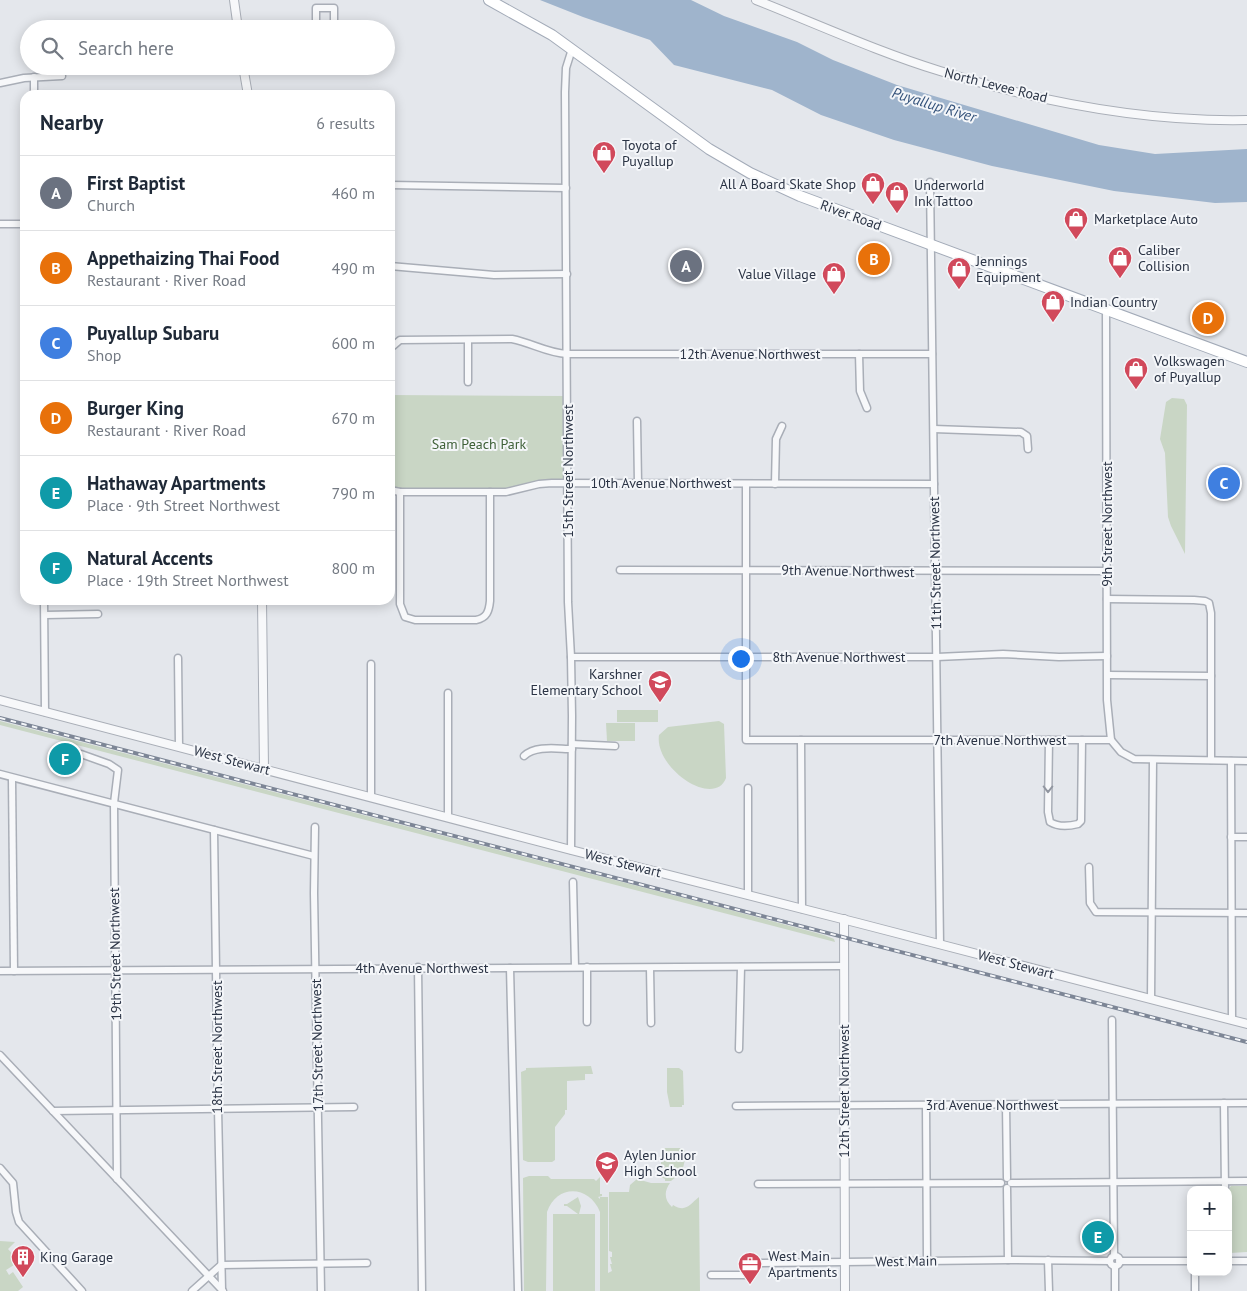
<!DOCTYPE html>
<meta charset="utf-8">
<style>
:root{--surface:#fff;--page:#f2f2f3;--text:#1f2937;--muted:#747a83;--line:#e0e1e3;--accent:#7c3aed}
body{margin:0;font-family:"PT Sans",sans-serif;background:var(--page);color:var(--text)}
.controls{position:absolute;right:15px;bottom:15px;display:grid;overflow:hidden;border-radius:10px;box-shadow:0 2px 12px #0003}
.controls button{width:45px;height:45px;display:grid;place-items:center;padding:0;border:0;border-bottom:1px solid var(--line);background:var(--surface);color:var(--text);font:25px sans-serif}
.you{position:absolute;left:740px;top:658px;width:18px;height:18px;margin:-12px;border:4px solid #fff;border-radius:50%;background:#1a73e8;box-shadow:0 0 0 8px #1a73e833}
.badge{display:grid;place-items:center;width:32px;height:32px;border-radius:50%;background:var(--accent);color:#fff;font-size:16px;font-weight:700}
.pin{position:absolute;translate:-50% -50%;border:2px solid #fff;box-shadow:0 1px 5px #0006}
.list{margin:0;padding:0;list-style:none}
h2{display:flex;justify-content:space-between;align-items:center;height:65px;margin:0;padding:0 20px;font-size:21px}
h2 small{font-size:16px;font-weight:400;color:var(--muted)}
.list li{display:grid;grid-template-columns:32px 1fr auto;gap:15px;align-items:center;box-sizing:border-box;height:75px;padding:0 20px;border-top:1px solid var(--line)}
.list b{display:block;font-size:19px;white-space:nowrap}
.list p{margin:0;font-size:16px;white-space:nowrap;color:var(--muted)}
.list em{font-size:16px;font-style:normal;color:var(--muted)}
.icon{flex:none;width:28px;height:28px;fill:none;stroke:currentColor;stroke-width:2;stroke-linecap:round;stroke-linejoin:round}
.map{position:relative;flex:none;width:1247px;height:1291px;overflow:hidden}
.search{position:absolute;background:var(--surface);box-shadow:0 2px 12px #0003;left:20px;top:20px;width:375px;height:55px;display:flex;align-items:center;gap:12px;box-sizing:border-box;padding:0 18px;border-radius:28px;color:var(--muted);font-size:19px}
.panel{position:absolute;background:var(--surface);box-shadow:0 2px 12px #0003;left:20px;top:90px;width:375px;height:515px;border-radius:15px}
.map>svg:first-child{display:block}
.green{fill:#c9d6c5}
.water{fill:#9fb4cc}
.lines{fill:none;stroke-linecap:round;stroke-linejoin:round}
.minor-casing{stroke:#a9aeb7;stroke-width:9}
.tertiary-casing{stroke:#a9aeb7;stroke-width:10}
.primary-casing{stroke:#a3abb8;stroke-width:12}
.minor{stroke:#f7f8fa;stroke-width:6}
.tertiary{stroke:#f7f8fa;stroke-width:8}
.primary{stroke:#fff;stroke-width:10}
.rail-casing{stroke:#7d8696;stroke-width:4}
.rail{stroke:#f4f6f9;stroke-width:2;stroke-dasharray:5.5;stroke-linecap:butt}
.oneway{stroke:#9196a0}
.labels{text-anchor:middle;stroke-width:4;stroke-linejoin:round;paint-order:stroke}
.street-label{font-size:14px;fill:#2b3445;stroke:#f4f6f9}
.poi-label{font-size:14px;fill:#2b3445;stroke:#f4f6f9;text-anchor:start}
.park-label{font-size:14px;fill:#3f6138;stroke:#f4f6f9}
.water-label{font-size:15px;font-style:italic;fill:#34527a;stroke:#f4f6f9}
</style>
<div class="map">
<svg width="1247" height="1291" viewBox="0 0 1247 1291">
<rect width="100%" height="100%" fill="#e4e7ec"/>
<!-- green -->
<g class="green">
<path d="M390,395L567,396L568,483L519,489L390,490Z"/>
<path d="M1172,398L1184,399L1187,405L1185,554L1171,526L1168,517L1165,453L1160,439L1166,402Z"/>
<rect x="617" y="710" width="41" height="12"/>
<path d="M0,721L719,907L824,935L834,939L835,942L0,725Z"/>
<path d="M719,721L724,724L726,778C714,809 654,768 659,735L668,727Z"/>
<path d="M606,723H635V741H607Z"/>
<path d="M591,1066L593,1074H585V1080L567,1081V1110H565V1114L555,1127V1160L552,1162H528L523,1160L521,1072L526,1070V1068Z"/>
<path d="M667,1068H679L683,1071L684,1105H682V1107H670L667,1092Z"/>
<path d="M663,1148H682L683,1150H685C685,1165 684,1172 671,1181H665V1179L661,1177V1150H663Z"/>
<path d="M529,1176H548L551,1179H594L596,1181L600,1177V1194H602V1196L598,1197L600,1199V1197H608V1273L612,1271L610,1264H612L610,1257H612V1252L609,1251V1192H629L630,1185L637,1179L651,1183H670C664,1191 664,1200 672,1207L673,1205C686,1213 690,1204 699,1197L700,1291H600V1212C589,1185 557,1184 547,1212L546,1291H524L523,1178Z"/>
<path d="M1231,1186H1247V1252L1230,1253L1229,1251L1228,1190Z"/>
<path d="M578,1197L581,1206L579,1214H595V1291H553V1214H578L567,1206H564V1204H567Z"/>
<path d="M0,1241L15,1242L8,1249L18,1260L13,1263L14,1265L6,1270L9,1275L13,1272L23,1287L18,1291H0Z"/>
</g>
<!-- water -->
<path class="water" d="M540,0H691L724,16L797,42L833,60L897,85L1099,145L1155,154L1247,149V202L1215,203L1114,191L992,166L894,140L821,115L772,90L674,65L650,40L583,17Z"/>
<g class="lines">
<!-- minor casing -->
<g class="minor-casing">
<g id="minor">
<path d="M316,29V8H334V29"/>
<path d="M34,77V95"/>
<path d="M0,83L24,78L62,76"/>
<path d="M930,182L940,944"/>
<path d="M390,185L566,188"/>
<path d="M0,224H25"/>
<path d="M390,266L494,275L567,274"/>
<path d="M1106,309L1107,700L1111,740"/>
<path d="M468,340V382"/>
<path d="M393,346L400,340L512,339C532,343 547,353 567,354H932"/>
<path d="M859,354L860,391L867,408"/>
<path d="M637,421L638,483"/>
<path d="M934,429L1021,432L1027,436L1028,449"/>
<path d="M746,484V740H1111L1121,752L1134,759L1247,761"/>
<path d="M775,484L776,439L782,426"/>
<path d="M390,490L400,492H506L539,484L552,483L934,484"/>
<path d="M400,492V604L405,617L415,620H476C487,618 489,611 490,601V492"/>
<path d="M620,570L1107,571"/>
<path d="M1107,599L1194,600L1205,601L1209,603L1211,613V760"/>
<path d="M44,600L45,712"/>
<path d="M45,615L98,614"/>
<path d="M571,657H937L1003,654L1059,657L1107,656"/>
<path d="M178,658L179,746"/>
<path d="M371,664V797"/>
<path d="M1108,675L1211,676"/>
<path d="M448,693V817"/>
<path d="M801,740L802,909"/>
<path d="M1049,740L1048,812L1050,822C1058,827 1070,826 1078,824L1081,821L1082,740"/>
<path d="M572,744L615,746"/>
<path d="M81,754L109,764L118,770L114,803L117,1179"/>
<path d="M524,756C536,745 557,749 572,749"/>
<path d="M1231,761L1232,1020"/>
<path d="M0,774L314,856"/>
<path d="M12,779L14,971"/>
<path d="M748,788V895"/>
<path d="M315,827L314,893L321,1291"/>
<path d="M214,830L218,1109L222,1290"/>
<path d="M1231,837H1247"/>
<path d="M571,850L572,716L571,657L568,602L565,92L566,68L572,49"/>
<path d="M1089,867L1090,903L1096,912L1247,913"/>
<path d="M573,882L575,967"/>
<path d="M418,967L422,1291"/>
<path d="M510,968L518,1291"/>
<path d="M650,968L651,1023"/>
<path d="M0,971L844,966"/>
<path d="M1151,999L1153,760"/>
<path d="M1112,1020L1114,1256"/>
<path d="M587,1022V967"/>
<path d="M739,1049L741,967"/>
<path d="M0,1055L223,1291"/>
<path d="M1224,1103L1225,1190"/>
<path d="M926,1105L927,1261"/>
<path d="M1006,1105L1007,1178"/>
<path d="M736,1106L1247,1103"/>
<path d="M53,1111L354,1107"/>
<path d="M0,1168L13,1183L16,1212L19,1222L82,1291"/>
<path d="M1011,1183L1247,1181"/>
<path d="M758,1184L1001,1183"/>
<path d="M1007,1188L1008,1260"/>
<circle cx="1115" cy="1261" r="5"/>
<path d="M1048,1260L1049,1291"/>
<path d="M1119,1261H1191"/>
<path d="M1228,1261H1247"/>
<path d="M1115,1266V1291"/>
<path d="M1195,1272V1291"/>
<path d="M711,1275H748L752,1271L754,1263L1008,1260L1110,1261"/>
<path d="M192,1291L221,1265L367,1263"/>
</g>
</g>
<!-- tertiary casing -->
<g class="tertiary-casing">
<g id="tertiary">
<path d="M234,0L238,29"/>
<path d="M756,0C817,24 878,52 940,71C1037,101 1145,122 1247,120"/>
<path d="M243,66L248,95"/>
<path d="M262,600L264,769"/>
<path d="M0,700L571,850L858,923L1247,1024"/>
<path d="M844,919L845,1291"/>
</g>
</g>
<!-- primary casing -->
<g class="primary-casing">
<path id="primary" d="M489,0L552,35L709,149L750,173L800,196L1247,362"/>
</g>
<!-- minor -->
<use href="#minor" class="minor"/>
<!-- tertiary -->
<use href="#tertiary" class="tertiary"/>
<!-- primary -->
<use href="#primary" class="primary"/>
<!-- rail casing -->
<g class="rail-casing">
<path id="rail" d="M0,718L1247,1042"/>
</g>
<!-- rail -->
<use href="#rail" class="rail"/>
</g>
<!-- one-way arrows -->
<defs><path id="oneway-chevron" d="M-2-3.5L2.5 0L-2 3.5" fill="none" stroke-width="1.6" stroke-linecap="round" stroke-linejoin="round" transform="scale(1.25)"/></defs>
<use class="oneway" href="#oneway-chevron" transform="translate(1048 789) rotate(90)"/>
<!-- icons -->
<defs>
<g id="shop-pin" transform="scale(1.25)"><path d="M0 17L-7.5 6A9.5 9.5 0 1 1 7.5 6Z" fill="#d1495b" stroke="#f4f6f9"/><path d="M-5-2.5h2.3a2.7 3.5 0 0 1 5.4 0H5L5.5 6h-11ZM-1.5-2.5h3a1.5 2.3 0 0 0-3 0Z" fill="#fff"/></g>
<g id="school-pin" transform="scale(1.25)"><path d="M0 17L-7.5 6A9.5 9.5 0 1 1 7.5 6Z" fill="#d1495b" stroke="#f4f6f9"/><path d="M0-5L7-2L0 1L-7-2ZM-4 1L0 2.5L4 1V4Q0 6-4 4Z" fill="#fff"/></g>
<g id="building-pin" transform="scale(1.25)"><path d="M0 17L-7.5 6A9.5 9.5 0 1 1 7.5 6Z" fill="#d1495b" stroke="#f4f6f9"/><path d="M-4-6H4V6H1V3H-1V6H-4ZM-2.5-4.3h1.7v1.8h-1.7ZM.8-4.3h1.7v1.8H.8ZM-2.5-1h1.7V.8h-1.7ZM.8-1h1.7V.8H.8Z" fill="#fff"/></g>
<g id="office-pin" transform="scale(1.25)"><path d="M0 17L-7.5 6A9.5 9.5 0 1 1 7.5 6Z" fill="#d1495b" stroke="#f4f6f9"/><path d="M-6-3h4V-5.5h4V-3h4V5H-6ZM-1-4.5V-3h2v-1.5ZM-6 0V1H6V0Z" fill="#fff"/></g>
</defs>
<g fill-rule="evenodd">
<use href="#shop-pin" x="604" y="153"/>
<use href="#shop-pin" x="873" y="184"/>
<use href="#shop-pin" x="897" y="193"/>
<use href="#shop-pin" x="1076" y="219"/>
<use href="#shop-pin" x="1120" y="258"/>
<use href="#shop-pin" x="959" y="269"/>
<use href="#shop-pin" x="834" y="274"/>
<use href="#shop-pin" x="1053" y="302"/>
<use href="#shop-pin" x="1136" y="369"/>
<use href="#school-pin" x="660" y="682"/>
<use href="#school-pin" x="607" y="1163"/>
<use href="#building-pin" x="23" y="1257"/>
<use href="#office-pin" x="750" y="1264"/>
</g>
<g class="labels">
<!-- street labels -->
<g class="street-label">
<text transform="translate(996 85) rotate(14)" y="5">North Levee Road</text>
<text transform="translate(851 215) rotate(20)" y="5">River Road</text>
<text x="750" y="359">12th Avenue Northwest</text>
<text transform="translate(568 471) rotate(-90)" y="5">15th Street Northwest</text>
<text x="661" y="488">10th Avenue Northwest</text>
<text transform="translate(1107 524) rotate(-90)" y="5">9th Street Northwest</text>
<text transform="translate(935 563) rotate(-91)" y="5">11th Street Northwest</text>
<text transform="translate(848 571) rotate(1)" y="5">9th Avenue Northwest</text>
<text x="839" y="662">8th Avenue Northwest</text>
<text x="1000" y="745">7th Avenue Northwest</text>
<text transform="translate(232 760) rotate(15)" y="5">West Stewart</text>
<text transform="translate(623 863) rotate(14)" y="5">West Stewart</text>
<text transform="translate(115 954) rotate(-91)" y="5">19th Street Northwest</text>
<text transform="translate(1016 964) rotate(15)" y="5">West Stewart</text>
<text x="422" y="973">4th Avenue Northwest</text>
<text transform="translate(317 1045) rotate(-91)" y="5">17th Street Northwest</text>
<text transform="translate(217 1047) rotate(-90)" y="5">18th Street Northwest</text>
<text transform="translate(844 1091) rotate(-90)" y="5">12th Street Northwest</text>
<text x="992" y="1110">3rd Avenue Northwest</text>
<text transform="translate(906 1261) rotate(-1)" y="5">West Main</text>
</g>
<!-- poi labels -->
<g class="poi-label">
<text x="622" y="150">Toyota of<tspan x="622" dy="16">Puyallup</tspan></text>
<text x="856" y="189" text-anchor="end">All A Board Skate Shop</text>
<text x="914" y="190">Underworld<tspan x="914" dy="16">Ink Tattoo</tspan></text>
<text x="1094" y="224">Marketplace Auto</text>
<text x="1138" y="255">Caliber<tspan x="1138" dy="16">Collision</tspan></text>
<text x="976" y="266">Jennings<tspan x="976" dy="16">Equipment</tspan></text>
<text x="816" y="279" text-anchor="end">Value Village</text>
<text x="1070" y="307">Indian Country</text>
<text x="1154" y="366">Volkswagen<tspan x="1154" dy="16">of Puyallup</tspan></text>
<text x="642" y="679" text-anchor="end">Karshner<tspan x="642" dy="16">Elementary School</tspan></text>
<text x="624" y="1160">Aylen Junior<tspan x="624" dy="16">High School</tspan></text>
<text x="768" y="1261">West Main<tspan x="768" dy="16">Apartments</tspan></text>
<text x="40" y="1262">King Garage</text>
</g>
<!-- park labels -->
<g class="park-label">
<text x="479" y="449">Sam Peach Park</text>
</g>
<!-- water labels -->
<g class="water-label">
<text transform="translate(934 105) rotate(17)" y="5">Puyallup River</text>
</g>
</g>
</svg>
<div class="controls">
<button>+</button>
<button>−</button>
</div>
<div class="you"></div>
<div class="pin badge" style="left:686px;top:266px;background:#6b7280">A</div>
<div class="pin badge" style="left:874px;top:259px;background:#e8710a">B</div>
<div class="pin badge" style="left:1224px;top:483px;background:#3f7fe0">C</div>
<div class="pin badge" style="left:1208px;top:318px;background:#e8710a">D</div>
<div class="pin badge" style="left:1098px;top:1237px;background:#0f9aa8">E</div>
<div class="pin badge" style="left:65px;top:759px;background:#0f9aa8">F</div>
<div class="search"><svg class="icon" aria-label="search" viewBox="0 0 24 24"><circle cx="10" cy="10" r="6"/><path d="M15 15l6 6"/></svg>Search here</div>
<section class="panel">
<h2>Nearby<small>6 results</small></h2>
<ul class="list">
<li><span class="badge" style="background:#6b7280">A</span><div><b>First Baptist</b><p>Church</p></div><em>460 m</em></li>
<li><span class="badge" style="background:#e8710a">B</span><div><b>Appethaizing Thai Food</b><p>Restaurant · River Road</p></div><em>490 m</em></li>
<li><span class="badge" style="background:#3f7fe0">C</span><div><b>Puyallup Subaru</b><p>Shop</p></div><em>600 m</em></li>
<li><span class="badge" style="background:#e8710a">D</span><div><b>Burger King</b><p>Restaurant · River Road</p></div><em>670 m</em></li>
<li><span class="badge" style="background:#0f9aa8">E</span><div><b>Hathaway Apartments</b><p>Place · 9th Street Northwest</p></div><em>790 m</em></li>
<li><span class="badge" style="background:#0f9aa8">F</span><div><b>Natural Accents</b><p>Place · 19th Street Northwest</p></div><em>800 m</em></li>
</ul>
</section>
</div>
